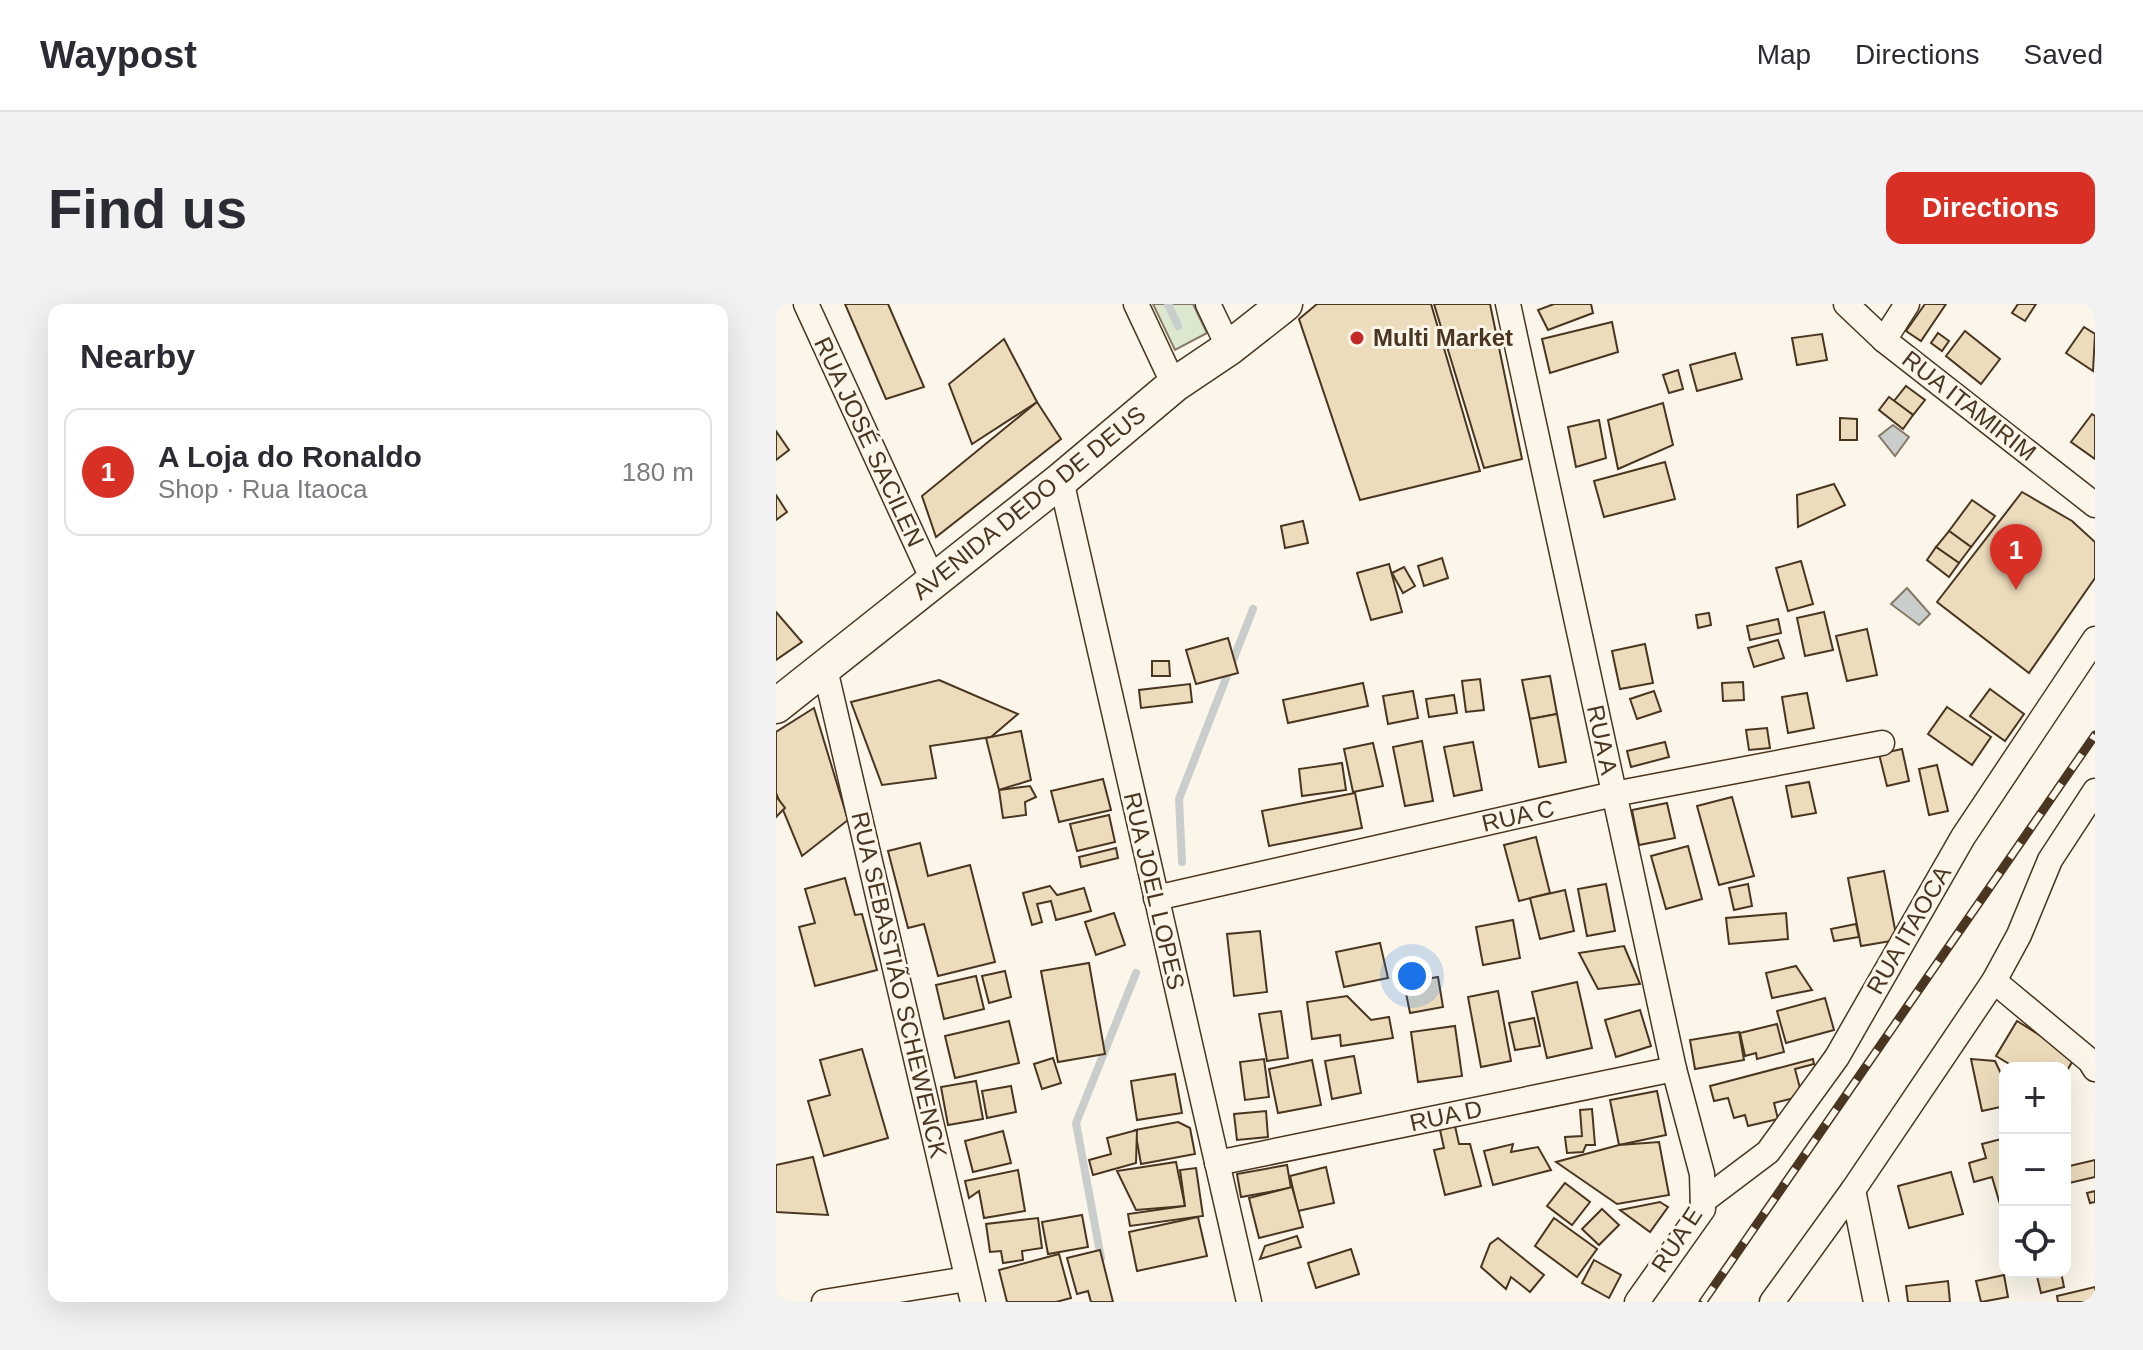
<!DOCTYPE html>
<meta charset="utf-8">
<style>
:root{--surface:#fff;--page:#f2f2f3;--text:#2b2b33;--muted:#7c7c81;--line:#e1e1e2;--accent:#d93025}
body{margin:0;font-family:Helvetica,sans-serif;background:var(--page);color:var(--text)}
.controls{position:absolute;right:24px;bottom:24px;display:grid;overflow:hidden;border-radius:16px;box-shadow:0 8px 32px #0002}
.controls button{width:72px;height:72px;display:grid;place-items:center;padding:0;border:0;border-bottom:2px solid var(--line);background:var(--surface);color:var(--text);font:40px sans-serif}
.you{position:absolute;left:636px;top:672px;width:28px;height:28px;margin:-20px;border:6px solid #fff;border-radius:50%;background:#1a73e8;box-shadow:0 0 0 12px #1a73e833}
.badge{display:grid;place-items:center;width:52px;height:52px;border-radius:50%;background:var(--accent);color:#fff;font-size:26px;font-weight:700}
.pin{position:absolute;translate:-50% -66px;filter:drop-shadow(0 2px 4px #0008)}
.pin::after{content:'';position:absolute;top:42px;width:28px;height:24px;background:inherit;clip-path:polygon(0 0,100% 0,50% 100%)}
.list{margin:0;padding:0;list-style:none}
h2{display:flex;justify-content:space-between;align-items:center;height:104px;margin:0;padding:0 32px;font-size:34px}
h2 small{font-size:26px;font-weight:400;color:var(--muted)}
.list li{display:grid;grid-template-columns:52px 1fr auto;gap:24px;align-items:center;box-sizing:border-box;height:128px;margin:0 16px 16px;padding:0 16px;border:2px solid var(--line);border-radius:16px}
.list b{display:block;font-size:30px;white-space:nowrap}
.list p{margin:0;font-size:26px;white-space:nowrap;color:var(--muted)}
.list em{font-size:26px;font-style:normal;color:var(--muted)}
.icon{flex:none;width:44px;height:44px;fill:none;stroke:currentColor;stroke-width:2;stroke-linecap:round;stroke-linejoin:round}
.map{position:relative;flex:none;width:1319px;height:998px;overflow:hidden;border-radius:16px}
header{display:flex;align-items:center;gap:48px;box-sizing:border-box;height:112px;padding:0 40px;background:var(--surface);border-bottom:2px solid var(--line)}
header strong{font-size:38px}
nav{display:flex;gap:44px;margin-inline-start:auto;font-size:28px}
.intro{display:flex;align-items:center;justify-content:space-between;box-sizing:border-box;height:192px;padding:0 48px}
h1{margin:0;font-size:56px}
.button{padding:20px 36px;border-radius:16px;background:var(--accent);color:#fff;font-size:28px;font-weight:700}
main{display:flex;gap:48px;padding:0 48px}
aside{flex:1;background:var(--surface);border-radius:16px;box-shadow:0 8px 32px #0002}
.map>svg:first-child{display:block}
.green{fill:#dce7d0;stroke:#887966;stroke-width:2}
.water{fill:#c9cecd;stroke:#887966;stroke-width:2}
.lines{fill:none;stroke-linecap:round;stroke-linejoin:round}
.stream{stroke:#c9cecd;stroke-width:8}
.building{fill:#ecdcbc;stroke:#4a3520;stroke-width:2}
.street-casing{stroke:#4a3520;stroke-width:27}
.secondary-casing{stroke:#4a3520;stroke-width:37}
.street{stroke:#fbf6e9;stroke-width:24}
.secondary{stroke:#fbf6e9;stroke-width:34}
.rail-casing{stroke:#4a3520;stroke-width:9}
.rail{stroke:#fbf6e9;stroke-width:6;stroke-dasharray:18;stroke-linecap:butt}
.poi-dot{fill:#c62828;stroke:#fbf6e9;stroke-width:3}
.labels{text-anchor:middle;stroke-width:6;stroke-linejoin:round;paint-order:stroke}
.poi-label{font-size:24px;font-weight:bold;fill:#4a3520;stroke:#fbf6e9;text-anchor:start}
.street-label{font-size:24px;fill:#4a3520;stroke:#fbf6e9}
</style>
<header>
<strong>Waypost</strong>
<nav><a>Map</a><a>Directions</a><a>Saved</a></nav>
</header>
<div class="intro"><h1>Find us</h1><a class="button">Directions</a></div>
<main>
<aside>
<h2>Nearby<small></small></h2>
<ul class="list">
<li><span class="badge">1</span><div><b>A Loja do Ronaldo</b><p>Shop · Rua Itaoca</p></div><em>180 m</em></li>
</ul>
</aside>
<div class="map">
<svg width="1319" height="998" viewBox="0 0 1319 998">
<rect width="100%" height="100%" fill="#fbf6e9"/>
<!-- green -->
<path class="green" d="M377,0H417L431,29L399,46Z"/>
<!-- water -->
<g class="water">
<path d="M1117,121L1133,133L1119,152L1103,132Z"/>
<path d="M1131,284L1154,310L1143,321L1115,300Z"/>
</g>
<g class="lines">
<!-- stream -->
<g class="stream">
<path d="M392,0L402,22"/>
<path d="M406,558L403,495L477,305"/>
<path d="M325,954L300,819L360,669"/>
</g>
</g>
<!-- building -->
<g class="building">
<path d="M69,0H112L148,83L110,95Z"/>
<path d="M541,0H655L704,167L584,196L523,15Z"/>
<path d="M658,0H714L746,155L708,164Z"/>
<path d="M778,0H815L817,9L772,26L762,6Z"/>
<path d="M1149,0H1170L1145,37L1130,27Z"/>
<path d="M1242,0H1260L1249,17L1236,9Z"/>
<path d="M836,18L842,48L774,69L766,35Z"/>
<path d="M1308,23L1319,30L1317,67L1290,49Z"/>
<path d="M1189,27L1224,55L1205,80L1170,52Z"/>
<path d="M1162,29L1173,37L1166,47L1155,39Z"/>
<path d="M1046,30L1051,56L1021,61L1016,34Z"/>
<path d="M228,35L261,98L196,140L173,80Z"/>
<path d="M959,49L966,75L921,87L914,61Z"/>
<path d="M902,66L907,85L893,89L887,71Z"/>
<path d="M1130,82L1149,96L1137,111L1118,97Z"/>
<path d="M1113,93L1137,111L1127,125L1103,106Z"/>
<path d="M261,98L285,135L160,233L146,192Z"/>
<path d="M887,99L897,141L842,165L832,116Z"/>
<path d="M1316,110L1319,112V155L1295,138Z"/>
<path d="M1064,114L1081,115V136H1064Z"/>
<path d="M823,116L830,154L800,163L792,123Z"/>
<path d="M0,127L13,146L0,156Z"/>
<path d="M889,158L899,195L828,213L818,177Z"/>
<path d="M1058,180L1069,201L1022,223L1021,191Z"/>
<path d="M1246,188L1296,217L1319,238V274L1253,369L1161,298Z"/>
<path d="M0,191L11,208L0,216Z"/>
<path d="M1196,196L1219,212L1195,243L1173,227Z"/>
<path d="M527,217L532,239L509,244L505,222Z"/>
<path d="M1173,227L1195,243L1183,259L1160,243Z"/>
<path d="M1160,243L1183,259L1173,273L1151,256Z"/>
<path d="M666,254L672,274L648,282L642,262Z"/>
<path d="M1025,257L1037,300L1012,307L1000,264Z"/>
<path d="M613,260L626,308L595,316L581,269Z"/>
<path d="M628,263L639,282L627,289L616,269Z"/>
<path d="M0,308L26,338L0,356Z"/>
<path d="M1048,308L1057,346L1029,352L1021,314Z"/>
<path d="M933,309L935,321L922,324L920,311Z"/>
<path d="M1002,315L1005,329L974,336L971,322Z"/>
<path d="M1091,325L1101,371L1071,377L1060,332Z"/>
<path d="M452,334L462,369L420,380L410,346Z"/>
<path d="M1002,336L1008,354L978,363L972,344Z"/>
<path d="M869,340L877,379L844,385L836,347Z"/>
<path d="M376,357H393L394,372H376Z"/>
<path d="M774,372L781,410L754,415L746,376Z"/>
<path d="M704,375L708,406L690,408L686,377Z"/>
<path d="M163,376L242,410L215,433L154,442L160,474L106,481L75,398Z"/>
<path d="M967,378L968,396L947,397L946,379Z"/>
<path d="M587,379L592,402L512,419L507,396Z"/>
<path d="M414,380L416,398L365,404L363,386Z"/>
<path d="M1214,385L1248,410L1229,437L1194,412Z"/>
<path d="M637,387L642,414L612,420L607,392Z"/>
<path d="M878,387L885,407L861,415L854,395Z"/>
<path d="M1031,389L1038,424L1012,429L1006,393Z"/>
<path d="M678,391L681,409L653,413L650,395Z"/>
<path d="M1171,403L1215,433L1196,461L1152,430Z"/>
<path d="M38,404L72,516L26,552L0,489V428Z"/>
<path d="M781,410L790,458L763,463L754,415Z"/>
<path d="M991,424L994,444L973,446L970,426Z"/>
<path d="M245,427L255,476L223,486L210,434Z"/>
<path d="M646,437L657,497L629,502L617,443Z"/>
<path d="M697,438L706,486L678,492L668,443Z"/>
<path d="M889,438L893,453L855,463L851,447Z"/>
<path d="M597,439L607,482L577,488L568,445Z"/>
<path d="M1126,445L1133,477L1111,482L1103,450Z"/>
<path d="M566,459L570,486L526,492L523,465Z"/>
<path d="M1161,461L1172,507L1153,511L1143,465Z"/>
<path d="M327,475L335,506L283,518L275,487Z"/>
<path d="M1033,478L1040,509L1016,513L1010,482Z"/>
<path d="M254,482L260,493L249,498L250,511L227,514L223,486Z"/>
<path d="M579,489L586,524L493,542L486,507Z"/>
<path d="M0,492L9,504L0,513Z"/>
<path d="M956,493L978,572L943,581L921,502Z"/>
<path d="M891,499L899,534L863,541L856,506Z"/>
<path d="M333,511L339,538L301,547L294,520Z"/>
<path d="M760,533L774,589L743,597L728,541Z"/>
<path d="M144,539L152,572L194,561L219,658L162,672L148,620L132,624L112,547Z"/>
<path d="M912,542L926,595L890,605L875,552Z"/>
<path d="M340,544L342,554L305,563L303,553Z"/>
<path d="M1108,567L1121,636L1085,642L1072,574Z"/>
<path d="M69,574L79,611L86,610L101,666L39,682L23,623L39,619L29,585Z"/>
<path d="M830,580L839,627L811,632L802,585Z"/>
<path d="M972,580L976,602L958,606L953,584Z"/>
<path d="M274,582L281,591L308,584L315,607L280,616L275,597L261,600L266,618L256,621L247,589Z"/>
<path d="M789,586L798,627L764,635L754,594Z"/>
<path d="M338,609L349,641L320,651L309,618Z"/>
<path d="M1010,609L1012,635L953,640L950,614Z"/>
<path d="M737,616L744,654L707,661L700,623Z"/>
<path d="M1080,620L1083,633L1058,637L1055,625Z"/>
<path d="M484,627L491,688L458,692L451,630Z"/>
<path d="M604,639L612,674L568,683L560,648Z"/>
<path d="M848,642L864,680L822,685L803,649Z"/>
<path d="M313,659L329,750L282,758L265,667Z"/>
<path d="M1020,662L1036,686L996,694L990,669Z"/>
<path d="M229,667L235,693L213,699L206,672Z"/>
<path d="M200,672L208,705L168,715L160,681Z"/>
<path d="M662,673L667,703L634,709L628,679Z"/>
<path d="M801,678L816,744L771,754L756,688Z"/>
<path d="M722,687L735,757L705,763L692,693Z"/>
<path d="M571,692L595,716L613,713L617,734L565,742L564,731L536,735L531,698Z"/>
<path d="M1049,694L1058,726L1010,739L1001,707Z"/>
<path d="M864,706L875,742L840,753L829,716Z"/>
<path d="M505,707L512,754L491,757L483,710Z"/>
<path d="M758,714L764,742L739,746L733,719Z"/>
<path d="M233,717L243,759L179,774L169,732Z"/>
<path d="M1241,717L1299,753L1289,770V764H1240L1220,752Z"/>
<path d="M1001,720L1008,748L981,755L980,749L969,752L964,729Z"/>
<path d="M679,722L686,772L642,778L635,728Z"/>
<path d="M963,728L968,756L919,765L914,736Z"/>
<path d="M86,745L112,834L48,852L32,797L54,791L44,756Z"/>
<path d="M578,752L585,789L556,795L549,757Z"/>
<path d="M277,754L285,779L266,785L258,760Z"/>
<path d="M488,755L493,793L469,796L464,758Z"/>
<path d="M1037,755L1038,760L1019,765L1026,792L998,799L1002,815L972,822L969,811L958,814L952,794L938,797L934,782Z"/>
<path d="M1195,755L1219,757L1229,778V802L1206,807Z"/>
<path d="M536,756L545,801L502,809L493,765Z"/>
<path d="M399,770L406,809L361,816L355,777Z"/>
<path d="M200,777L207,815L172,821L165,783Z"/>
<path d="M235,782L240,808L211,814L206,787Z"/>
<path d="M881,787L890,831L843,841L834,796Z"/>
<path d="M816,805L819,841H810L807,848L791,849L789,833L806,832L804,806Z"/>
<path d="M490,807L492,833L461,836L458,810Z"/>
<path d="M402,818L414,824L419,850L365,860L359,826Z"/>
<path d="M679,822L683,840H694L705,882L669,891L658,846L668,844L664,826Z"/>
<path d="M361,826L360,859L317,871L313,856L335,850L331,834Z"/>
<path d="M227,827L235,859L197,868L189,837Z"/>
<path d="M1229,834V914H1228L1216,873L1198,878L1193,859L1210,854L1206,840Z"/>
<path d="M883,838L893,891L841,900L780,858L843,841Z"/>
<path d="M737,840L735,848L762,843L775,866L717,881L708,847Z"/>
<path d="M37,853L52,911L0,908V861Z"/>
<path d="M1319,856V873L1289,880V863Z"/>
<path d="M400,858L409,902L360,906L341,867Z"/>
<path d="M511,861L515,884L465,893L461,870Z"/>
<path d="M550,863L558,899L522,907L514,872Z"/>
<path d="M420,864L427,912L354,922L352,910L409,902L404,866Z"/>
<path d="M242,866L249,907L208,914L203,887L193,894L189,877Z"/>
<path d="M1175,868L1187,910L1133,924L1122,882Z"/>
<path d="M789,879L814,898L796,921L771,902Z"/>
<path d="M516,883L527,923L483,934L473,894Z"/>
<path d="M1319,887V898L1314,899L1311,889Z"/>
<path d="M884,898L892,903L874,928L844,906Z"/>
<path d="M826,905L843,921L823,941L806,925Z"/>
<path d="M306,911L312,943L272,950L266,918Z"/>
<path d="M422,913L431,952L361,967L353,928Z"/>
<path d="M262,914L266,944L246,947L247,956L227,959L225,947L214,948L210,920Z"/>
<path d="M778,914L821,945L801,973L759,942Z"/>
<path d="M521,932L525,943L484,955L489,942Z"/>
<path d="M722,934L768,971L754,988L735,973L730,985L705,963L714,940Z"/>
<path d="M575,945L583,970L540,984L532,959Z"/>
<path d="M324,946L337,998H315L312,987L301,990L291,954Z"/>
<path d="M283,950L295,994L280,998H231L223,966Z"/>
<path d="M818,956L845,971L833,994L806,979Z"/>
<path d="M1260,968H1285L1288,983L1265,989Z"/>
<path d="M1228,971L1232,993L1205,998L1200,977Z"/>
<path d="M1172,977L1174,998H1132L1130,982Z"/>
<path d="M1319,983V998H1282L1281,992Z"/>
</g>
<g class="lines">
<!-- street casing -->
<g class="street-casing">
<g id="street">
<path d="M30,0L157,276"/>
<path d="M360,0L398,81"/>
<path d="M432,0L453,44"/>
<path d="M732,0L898,765L926,870L927,905L861,998"/>
<path d="M1070,0L1108,36L1319,201"/>
<path d="M1108,36L1131,0"/>
<path d="M285,176L473,998"/>
<path d="M49,365L197,998"/>
<path d="M380,594L838,490L1106,439"/>
<path d="M1218,677L1314,757L1319,765"/>
<path d="M441,859L898,765"/>
<path d="M1077,886L1100,998"/>
<path d="M927,897L992,848L1061,753L1187,533L1319,335"/>
<path d="M48,998L191,975"/>
<path d="M996,998L1077,886L1218,677L1243,631L1274,556L1319,487"/>
</g>
</g>
<!-- secondary casing -->
<g class="secondary-casing">
<path id="secondary" d="M0,402L285,176L398,81L453,44L509,0"/>
</g>
<!-- street -->
<use href="#street" class="street"/>
<!-- secondary -->
<use href="#secondary" class="secondary"/>
<!-- rail casing -->
<g class="rail-casing">
<path id="rail" d="M927,998L1319,431"/>
</g>
<!-- rail -->
<use href="#rail" class="rail"/>
</g>
<!-- markers -->
<circle class="poi-dot" cx="581" cy="34" r="8"/>
<g class="labels">
<!-- poi labels -->
<g class="poi-label">
<text x="597" y="42">Multi Market</text>
</g>
<!-- street labels -->
<g class="street-label">
<text transform="translate(1193 102) rotate(38)" y="8">RUA ITAMIRIM</text>
<text transform="translate(93 138) rotate(65)" y="8">RUA JOSÉ SACILEN</text>
<text transform="translate(253 199) rotate(-39)" y="8">AVENIDA DEDO DE DEUS</text>
<text transform="translate(826 436) rotate(78)" y="8">RUA A</text>
<text transform="translate(742 512) rotate(-13)" y="8">RUA C</text>
<text transform="translate(378 587) rotate(77)" y="8">RUA JOEL LOPES</text>
<text transform="translate(1133 626) rotate(-60)" y="8">RUA ITAOCA</text>
<text transform="translate(123 681) rotate(77)" y="8">RUA SEBASTIÃO SCHEWENCK</text>
<text transform="translate(670 812) rotate(-12)" y="8">RUA D</text>
<text transform="translate(901 936) rotate(-57)" y="8">RUA E</text>
</g>
</g>
</svg>
<div class="controls">
<button>+</button>
<button>−</button>
<button><svg class="icon" aria-label="locate" viewBox="0 0 24 24"><circle cx="12" cy="12" r="6"/><path d="M12 2v4M12 18v4M2 12h4M18 12h4"/></svg></button>
</div>
<div class="you"></div>
<div class="pin badge" style="left:1240px;top:286px">1</div>
</div>
</main>
